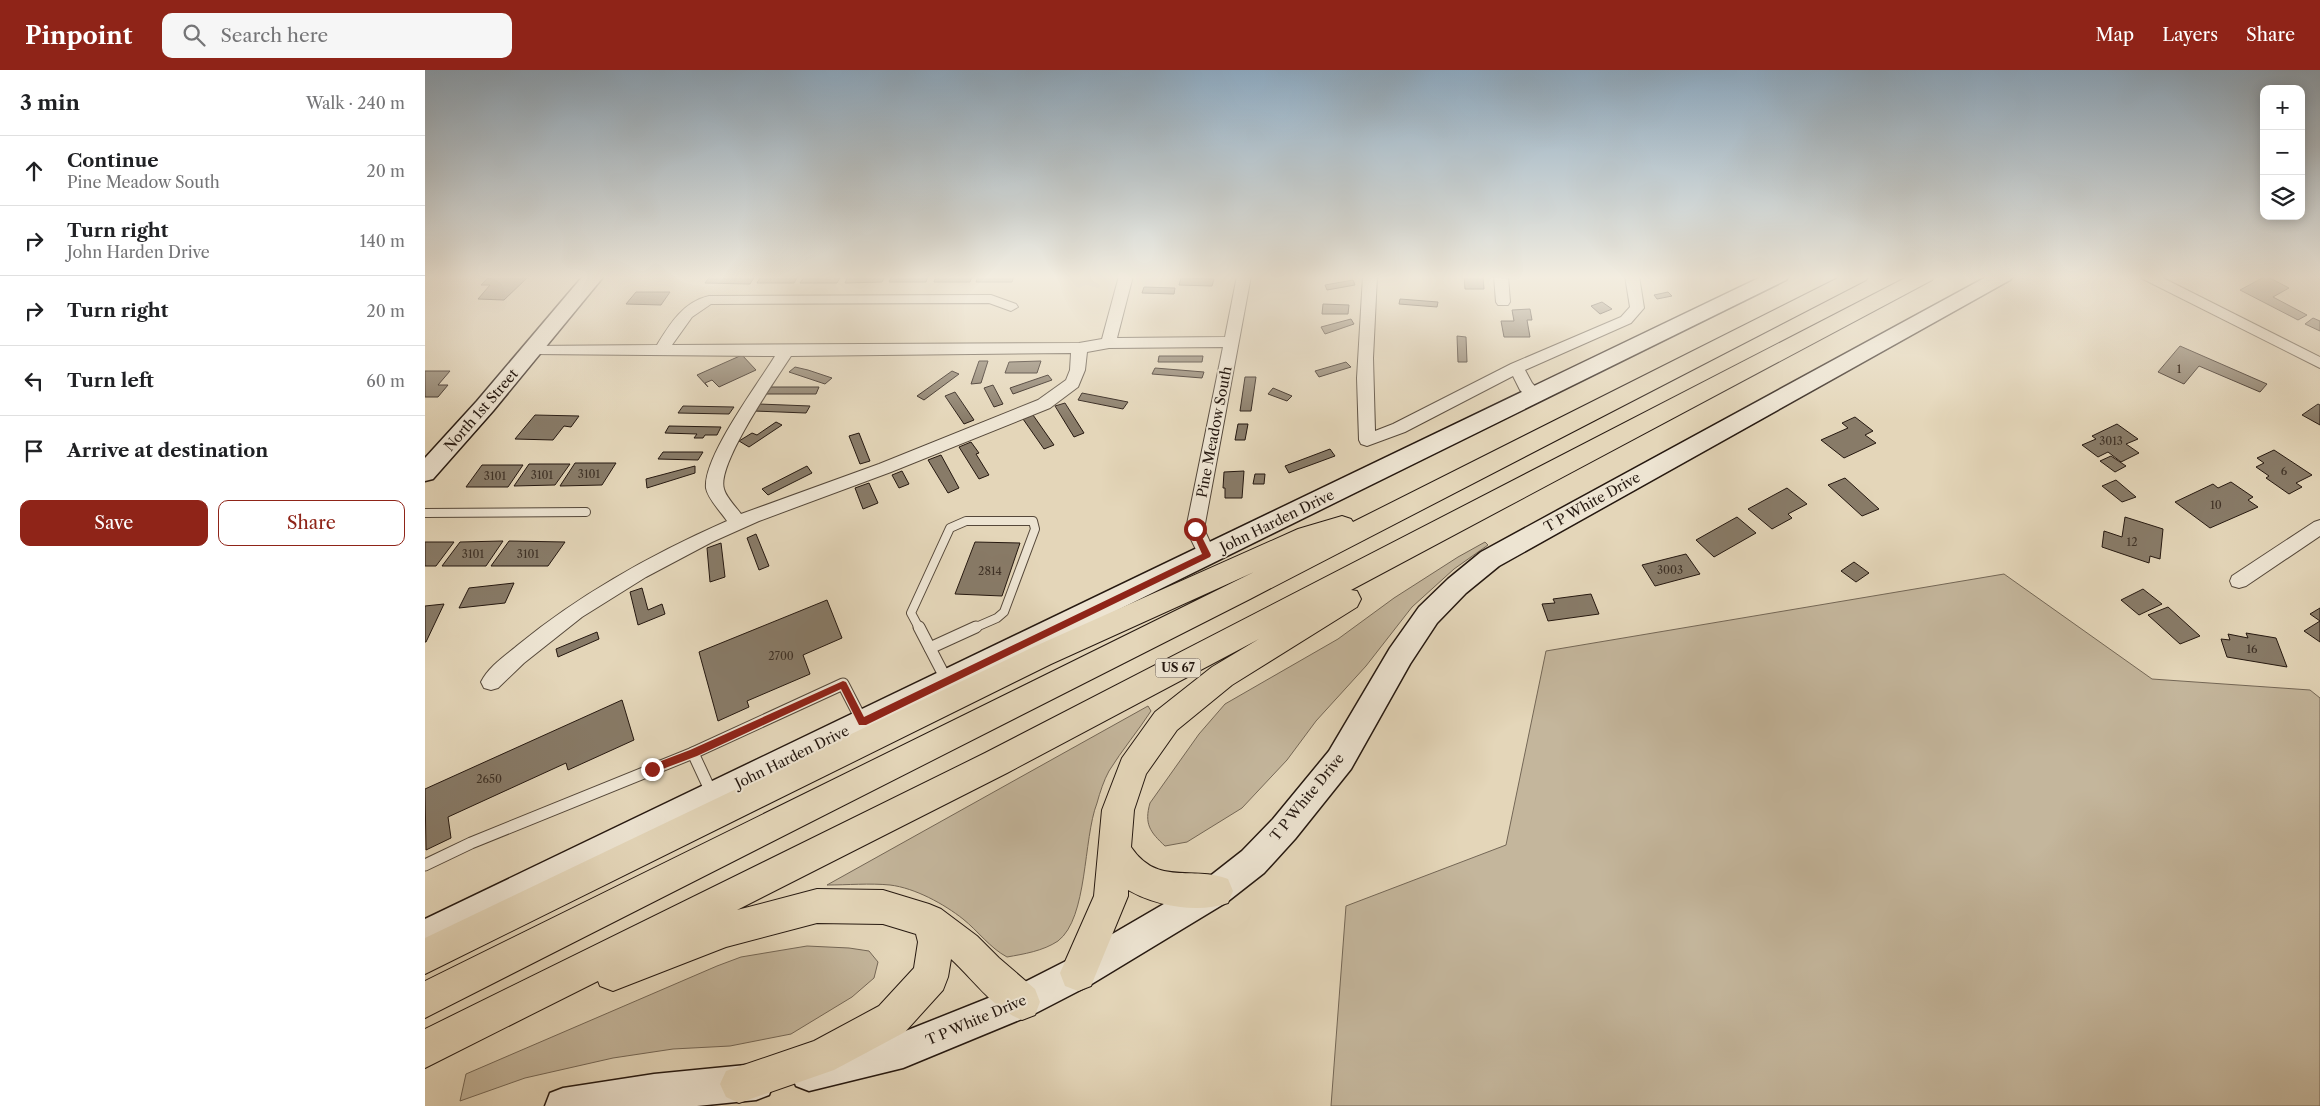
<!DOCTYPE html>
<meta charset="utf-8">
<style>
:root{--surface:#fff;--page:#f6f6f6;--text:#202124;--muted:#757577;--line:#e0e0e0;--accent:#8f2418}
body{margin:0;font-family:"Libre Caslon Text",serif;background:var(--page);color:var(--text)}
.controls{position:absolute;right:15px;top:15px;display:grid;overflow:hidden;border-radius:10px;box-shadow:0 2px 12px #0003}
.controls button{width:45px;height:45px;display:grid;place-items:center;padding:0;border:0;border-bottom:1px solid var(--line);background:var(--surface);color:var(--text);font:25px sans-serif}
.stop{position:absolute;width:15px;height:15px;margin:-11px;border:4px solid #8f2418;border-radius:50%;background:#fff}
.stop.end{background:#8f2418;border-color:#fff;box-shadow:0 1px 5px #0008}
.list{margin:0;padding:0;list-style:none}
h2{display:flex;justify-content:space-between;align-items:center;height:65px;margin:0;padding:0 20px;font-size:21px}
h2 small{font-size:16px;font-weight:400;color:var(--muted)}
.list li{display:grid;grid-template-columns:32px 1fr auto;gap:15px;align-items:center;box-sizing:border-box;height:70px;padding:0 20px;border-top:1px solid var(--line)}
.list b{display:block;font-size:19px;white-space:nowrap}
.list p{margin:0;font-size:16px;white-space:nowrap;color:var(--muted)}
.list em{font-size:16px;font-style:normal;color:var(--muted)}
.actions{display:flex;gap:10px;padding:15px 20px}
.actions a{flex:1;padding:11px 0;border:1px solid var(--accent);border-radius:10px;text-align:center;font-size:18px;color:var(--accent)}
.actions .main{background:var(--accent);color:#fff}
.icon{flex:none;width:28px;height:28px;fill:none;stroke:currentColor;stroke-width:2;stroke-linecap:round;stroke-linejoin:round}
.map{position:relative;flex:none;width:1895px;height:1036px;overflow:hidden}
header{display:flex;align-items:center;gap:30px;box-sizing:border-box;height:70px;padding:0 25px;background:var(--accent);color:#fff}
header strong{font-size:24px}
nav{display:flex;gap:28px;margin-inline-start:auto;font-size:18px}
.search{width:350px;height:45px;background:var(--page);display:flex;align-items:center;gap:12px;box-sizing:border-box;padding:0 18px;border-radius:10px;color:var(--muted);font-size:19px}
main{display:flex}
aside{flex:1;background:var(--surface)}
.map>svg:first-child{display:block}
.green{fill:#c4b69c;stroke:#746756}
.building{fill:#887b68;stroke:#251810}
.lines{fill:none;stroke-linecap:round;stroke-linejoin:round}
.lane-far1-casing{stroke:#55483a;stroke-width:10}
.lane-casing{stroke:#55483a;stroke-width:13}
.street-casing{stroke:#55483a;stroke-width:2}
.secondary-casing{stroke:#251810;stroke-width:3}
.highway-casing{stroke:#251810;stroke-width:2}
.lane-far1{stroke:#ede4d2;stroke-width:8}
.lane{stroke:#ede4d2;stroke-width:11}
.street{fill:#ede4d2;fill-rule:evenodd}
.secondary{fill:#ede4d2;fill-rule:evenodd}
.highway{fill:#e4d6b9;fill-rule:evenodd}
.route{fill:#8f2418}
.labels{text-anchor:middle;stroke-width:4;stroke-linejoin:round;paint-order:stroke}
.number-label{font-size:11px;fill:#3e3126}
.shield{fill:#ede4d2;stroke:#61554a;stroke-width:1}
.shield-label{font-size:12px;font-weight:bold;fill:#251810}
.street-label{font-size:14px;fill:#251810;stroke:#ede4d2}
</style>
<header>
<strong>Pinpoint</strong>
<div class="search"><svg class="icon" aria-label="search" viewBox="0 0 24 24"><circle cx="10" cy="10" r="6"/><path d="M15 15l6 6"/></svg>Search here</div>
<nav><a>Map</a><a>Layers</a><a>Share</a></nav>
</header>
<main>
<aside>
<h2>3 min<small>Walk · 240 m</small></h2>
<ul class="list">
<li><svg class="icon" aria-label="ahead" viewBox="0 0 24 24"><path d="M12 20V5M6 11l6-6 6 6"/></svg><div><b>Continue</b><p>Pine Meadow South</p></div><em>20 m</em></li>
<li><svg class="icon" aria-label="right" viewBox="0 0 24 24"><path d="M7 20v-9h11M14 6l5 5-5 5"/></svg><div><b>Turn right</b><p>John Harden Drive</p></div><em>140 m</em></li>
<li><svg class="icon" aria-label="right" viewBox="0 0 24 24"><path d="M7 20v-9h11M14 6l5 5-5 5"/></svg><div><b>Turn right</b></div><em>20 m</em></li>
<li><svg class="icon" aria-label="left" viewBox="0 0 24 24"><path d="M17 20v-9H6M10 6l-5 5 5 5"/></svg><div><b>Turn left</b></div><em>60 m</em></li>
<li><svg class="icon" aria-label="arrive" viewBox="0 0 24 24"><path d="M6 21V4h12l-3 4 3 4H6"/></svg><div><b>Arrive at destination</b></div></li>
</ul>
<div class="actions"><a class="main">Save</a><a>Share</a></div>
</aside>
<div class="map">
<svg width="1895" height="1036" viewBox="0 0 1895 1036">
<rect width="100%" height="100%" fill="#e4d6b9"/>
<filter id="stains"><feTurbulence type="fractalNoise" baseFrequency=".004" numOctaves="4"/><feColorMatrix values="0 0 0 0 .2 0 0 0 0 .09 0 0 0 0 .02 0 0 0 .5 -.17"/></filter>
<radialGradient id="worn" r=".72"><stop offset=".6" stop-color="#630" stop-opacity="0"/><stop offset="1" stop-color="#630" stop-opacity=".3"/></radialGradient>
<!-- green -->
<g class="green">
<path d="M1060,472L1063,475L1029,499L987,537L941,596L891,651L862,690L817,738L762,772L740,776C725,762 719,754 725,733L774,664L800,634L913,569L969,528L1033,487Z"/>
<path d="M1579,504L1727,609L1885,620L1895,628V1036H906L921,836L1081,775L1121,581Z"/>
<path d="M723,636L726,641C713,661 697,680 684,701C679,710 675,722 672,733C658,769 663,848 633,871C618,881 599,884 582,887C565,878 553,861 538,849C519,834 490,818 465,815C444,813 423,815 402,815Z"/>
<path d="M382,876L424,878L444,881L453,892L449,908L427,927L366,964L305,976L248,979L188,988L100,1008L35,1031L41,1004L292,896L316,887Z"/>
</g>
<!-- building -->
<g class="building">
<path d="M285,206H330L325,214L280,213Z"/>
<path d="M336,206H373L369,213H332Z"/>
<path d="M380,206H416L412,213H375Z"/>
<path d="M423,206H460L457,212L420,213Z"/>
<path d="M467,206H503L501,212H464Z"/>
<path d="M511,206H547L545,212H509Z"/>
<path d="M553,206H589L587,212H551Z"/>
<path d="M1039,206H1058L1059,219H1040Z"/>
<path d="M1841,206L1864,218L1848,227L1882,245L1873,250L1815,220Z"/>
<path d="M63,208H102L79,230L53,229L65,215H56Z"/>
<path d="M756,208L789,209L787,216L754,215Z"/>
<path d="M928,210L930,215L902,220L900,215Z"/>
<path d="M719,217L750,218L749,224L717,223Z"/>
<path d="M211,222H245L236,235L201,234Z"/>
<path d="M1243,222L1247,226L1232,229L1229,225Z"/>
<path d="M975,229L1013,232L1012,237L974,234Z"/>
<path d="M1177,232L1187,239L1175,244L1166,236Z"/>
<path d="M898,234L924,235L923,244H897Z"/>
<path d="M1105,239L1107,250H1102L1105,267H1079L1076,251H1089L1087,240Z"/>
<path d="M1888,248L1895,251V261L1880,254Z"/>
<path d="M926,249L929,254L900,264L896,257Z"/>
<path d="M1032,266L1041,267L1042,292H1033Z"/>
<path d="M1755,276L1842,314L1835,322L1774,296L1759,314L1733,302Z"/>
<path d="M317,285L331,300L294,317L287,310L280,313L283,317L272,305Z"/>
<path d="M734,286H778L777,292H733Z"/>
<path d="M554,291H563L556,313L546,314Z"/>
<path d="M616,291L612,303H580L584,292Z"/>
<path d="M921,292L926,297L894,307L890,301Z"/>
<path d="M370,297L383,300L407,308L400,314L364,302Z"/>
<path d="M730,298L779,302L777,308L727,304Z"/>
<path d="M0,301H25L13,315H23L13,327H0Z"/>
<path d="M527,301L534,304L499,330L492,326Z"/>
<path d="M623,305L627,310L588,324L585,318Z"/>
<path d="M820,307H831L826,341H815Z"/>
<path d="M568,315L578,334L569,337L559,318Z"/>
<path d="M344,317H394L391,324H340Z"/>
<path d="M848,318L867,326L862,331L843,324Z"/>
<path d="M530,322L549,350L539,354L520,326Z"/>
<path d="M657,323L703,332L698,339L653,330Z"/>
<path d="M640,333L659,363L649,367L630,336Z"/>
<path d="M334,334L385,336L381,343L329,341Z"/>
<path d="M1893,334L1895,335V355L1877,345Z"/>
<path d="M258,336L309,337L304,344L253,343Z"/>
<path d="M110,345L154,346L146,357L139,356L128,370L90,369Z"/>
<path d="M608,345L629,375L619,379L598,349Z"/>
<path d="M1430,347L1448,361L1440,365L1451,373L1419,388L1396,370L1423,358L1417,353Z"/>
<path d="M351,352L357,355L324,377L314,371L327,363L332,365Z"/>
<path d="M813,354H823L820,370H810Z"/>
<path d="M1692,354L1713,369L1701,374L1714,383L1696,392L1683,382L1673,387L1657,375L1671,369L1667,366Z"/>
<path d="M244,356L296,357L292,365H280L278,368H269L272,364L240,363Z"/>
<path d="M434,363L445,391L435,394L424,366Z"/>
<path d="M546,372L554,383L551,384L564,405L554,409L534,377Z"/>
<path d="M905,379L910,386L864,403L860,396Z"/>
<path d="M1849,380L1887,405L1871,413L1877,417L1864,424L1841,408L1844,406L1831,397L1839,393L1832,388Z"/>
<path d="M238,382H278L273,390L233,389Z"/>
<path d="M516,385L534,418L523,423L503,390Z"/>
<path d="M1686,386L1701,396L1690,402L1675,391Z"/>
<path d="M150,393H191L177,415L135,416Z"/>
<path d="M104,394H145L130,415L89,416Z"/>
<path d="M57,395H98L83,417H41Z"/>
<path d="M270,396V403L222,418L221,409Z"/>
<path d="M382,396L387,403L343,425L337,419Z"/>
<path d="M477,401L484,414L474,418L467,405Z"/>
<path d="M819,401L817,428H800V418H798L799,402Z"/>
<path d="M830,404H840L839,414H828Z"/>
<path d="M1420,408L1454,439L1437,446L1403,415Z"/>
<path d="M1691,410L1711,427L1697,432L1677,416Z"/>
<path d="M1806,412L1828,427L1823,430L1833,437L1785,458L1750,432L1788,414L1793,418Z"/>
<path d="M444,413L453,433L438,439L430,418Z"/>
<path d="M1362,418L1382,434L1363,444L1367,448L1347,459L1323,439Z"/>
<path d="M1312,447L1331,463L1289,487L1271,470Z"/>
<path d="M1700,447L1738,459L1735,489L1725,486L1724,493L1677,477L1679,461L1697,467Z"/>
<path d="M331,464L344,496L334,500L322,468Z"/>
<path d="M78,471L61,496H17L35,472Z"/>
<path d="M84,471L140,472L123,496H66Z"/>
<path d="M0,472H29L11,496H0Z"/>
<path d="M550,472L595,473L577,526L530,524Z"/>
<path d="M296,473L300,507L285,512L282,478Z"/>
<path d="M1261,484L1275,504L1230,516L1217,495Z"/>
<path d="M1429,492L1444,503L1431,512L1416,501Z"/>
<path d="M89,513L80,533L34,538L44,518Z"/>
<path d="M217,518L223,540L237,534L240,544L213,555L205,522Z"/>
<path d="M1718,519L1737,534L1714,545L1696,530Z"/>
<path d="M1166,524L1174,544L1123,551L1117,534L1130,533L1128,529Z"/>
<path d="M402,530L417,568L378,585L385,604L322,631L324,637L293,651L274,582Z"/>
<path d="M19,534L1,572H0V536Z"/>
<path d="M1743,537L1775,566L1755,574L1723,545Z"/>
<path d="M1895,538V572L1879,561L1895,551L1885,544Z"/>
<path d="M172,562L174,569L133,587L131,579Z"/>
<path d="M1821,563L1851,568L1862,597L1802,587L1796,569L1805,570L1803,564L1823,568Z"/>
<path d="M197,630L209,670L143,700L141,693L23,747L26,768L1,780L0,719Z"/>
</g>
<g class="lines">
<!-- lane-far1 casing -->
<g class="lane-far1-casing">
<g id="lane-far1">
<path d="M0,443L161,442"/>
<path d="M494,558L486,543L525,458L541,451H608L610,459L579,542L572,548L549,558"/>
</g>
</g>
<!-- lane casing -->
<g class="lane-casing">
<g id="lane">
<path d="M494,557L522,611"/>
<path d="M505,578L551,557"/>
<path d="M268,683L287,724"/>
<path d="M0,795L46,773L268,683L418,614L437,651"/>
</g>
</g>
<!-- street casing -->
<g class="street-casing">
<g id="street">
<path d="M694,206H708L692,268L800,267L812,206H826L779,459L791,485L788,490L782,492L776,490L761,459L798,277L684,278L662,282L660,300L653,317L625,338L466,402L334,451L287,472L221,507L157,547L99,593L73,618L66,620L59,618L56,612C63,597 81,585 93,575C157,523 227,484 302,451C296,442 283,429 281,418C278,387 333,314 350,286L108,284L103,282L100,279L103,276L232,275C245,254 258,232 284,226L566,225L591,234L593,237L586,241L564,233L286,234L267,247L247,275L654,273L677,269ZM646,283L645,300L641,310L613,330L454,394L316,444C311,437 301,427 299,419C291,395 351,309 366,286Z"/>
<path d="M938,206H952L948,288L950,361L968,354L1086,294L1196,247L1205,237L1200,206H1214L1219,238L1206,253L1100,300L1107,313L1118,325L1116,329H1104L1095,320L1088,306L980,362L942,376L936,374L934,370L932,308Z"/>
<path d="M1069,206H1083L1085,232L1083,235H1073L1071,232Z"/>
<path d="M1716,206H1734L1895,287V298L1718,209Z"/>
<path d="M1895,450V466L1821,516L1814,518L1807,516L1805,511L1807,506L1889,452Z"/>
</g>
</g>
<!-- secondary casing -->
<g class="secondary-casing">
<g id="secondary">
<path d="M158,206H179L68,341L8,409L0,411V388L52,331Z"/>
<path d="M1338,206H1364L1361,210L0,882V849Z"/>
<path d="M1563,206H1588L1585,210L1074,496L1041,523L1012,553L985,594L926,699L870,769L839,803L802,832L665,915L609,944L478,998L384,1021L371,1016L366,1003L371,990L384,985L478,962L586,919L641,891L780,810L817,781L848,749L904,681L965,578L994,537L1023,509L1056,482Z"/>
<path d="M331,994L344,999L349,1012L344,1025L331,1030L272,1036H120L125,1023L138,1018L229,1004Z"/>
</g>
</g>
<!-- highway casing -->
<g class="highway-casing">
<g id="highway">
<path d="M1417,206H1444L1441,210L825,529L0,948V911L829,502L626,594L0,904V868L606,578L873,459L917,446L926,449L928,452Z"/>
<path d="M1484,206H1510L1507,210L926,520L932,521L936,529L932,537L807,615L752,660L721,704L709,740L706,777C733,817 767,795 803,809L808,821L803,833C773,844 731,836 703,820V826L666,916L653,921L640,916L635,903L669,826L677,740L697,688L730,642L787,597L834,569L582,703L312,840L392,819L458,820L504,834L516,839L552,866L574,888L610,919L615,932L610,945L597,950C567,938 549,910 526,889L523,907L518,920L480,962L409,1000L314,1033L301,1027L295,1014L301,1001L389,971L454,936L489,898L493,872L491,864L458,854L392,853L301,877L188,921L175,916L173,911L0,998V959L560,683Z"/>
</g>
</g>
<!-- lane-far1 -->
<use href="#lane-far1" class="lane-far1"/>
<!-- lane -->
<use href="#lane" class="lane"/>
<!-- street -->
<use href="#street" class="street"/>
<!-- secondary -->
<use href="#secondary" class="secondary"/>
<!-- highway -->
<use href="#highway" class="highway"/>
</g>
<!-- sky -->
<linearGradient id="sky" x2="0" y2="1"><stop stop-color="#8ca8be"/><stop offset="0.59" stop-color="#f3ede0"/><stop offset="1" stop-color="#f3ede0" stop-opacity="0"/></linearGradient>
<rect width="1895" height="351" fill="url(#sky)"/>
<!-- route -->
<path class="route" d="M770,456L772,457L786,485L785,487L441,655H434L416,619L272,686L227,703L222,699L223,696L265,680L418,611L421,612L439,647L777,484L766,459Z"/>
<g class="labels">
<!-- number labels -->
<g class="number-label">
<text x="1754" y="303">1</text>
<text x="1686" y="375">3013</text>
<text x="1859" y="405">6</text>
<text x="164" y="408">3101</text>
<text x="117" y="409">3101</text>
<text x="70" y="410">3101</text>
<text x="1791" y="439">10</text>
<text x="1707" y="476">12</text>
<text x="48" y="488">3101</text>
<text x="103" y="488">3101</text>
<text x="1245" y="504">3003</text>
<text x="565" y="505">2814</text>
<text x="1827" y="583">16</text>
<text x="356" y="590">2700</text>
<text x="64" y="713">2650</text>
</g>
<!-- shield labels -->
<rect class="shield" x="730.5" y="588.5" width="45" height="19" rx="4"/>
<g class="shield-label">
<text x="753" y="602">US 67</text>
</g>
<!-- street labels -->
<g class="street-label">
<text transform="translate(56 340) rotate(-49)" y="5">North 1st Street</text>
<text transform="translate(789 362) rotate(-79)" y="5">Pine Meadow South</text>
<text transform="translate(1167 432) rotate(-29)" y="5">T P White Drive</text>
<text transform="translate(852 451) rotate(-26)" y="5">John Harden Drive</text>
<text transform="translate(367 687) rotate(-26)" y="5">John Harden Drive</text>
<text transform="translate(882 727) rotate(-51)" y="5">T P White Drive</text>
<text transform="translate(551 950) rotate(-23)" y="5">T P White Drive</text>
</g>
</g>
<rect width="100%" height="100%" filter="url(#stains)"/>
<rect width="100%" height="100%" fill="url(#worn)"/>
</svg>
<div class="controls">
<button>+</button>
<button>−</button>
<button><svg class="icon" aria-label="layers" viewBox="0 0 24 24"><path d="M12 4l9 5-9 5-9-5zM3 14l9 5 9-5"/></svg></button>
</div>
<div class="stop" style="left:770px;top:459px"></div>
<div class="stop end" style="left:227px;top:699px"></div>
</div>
</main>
